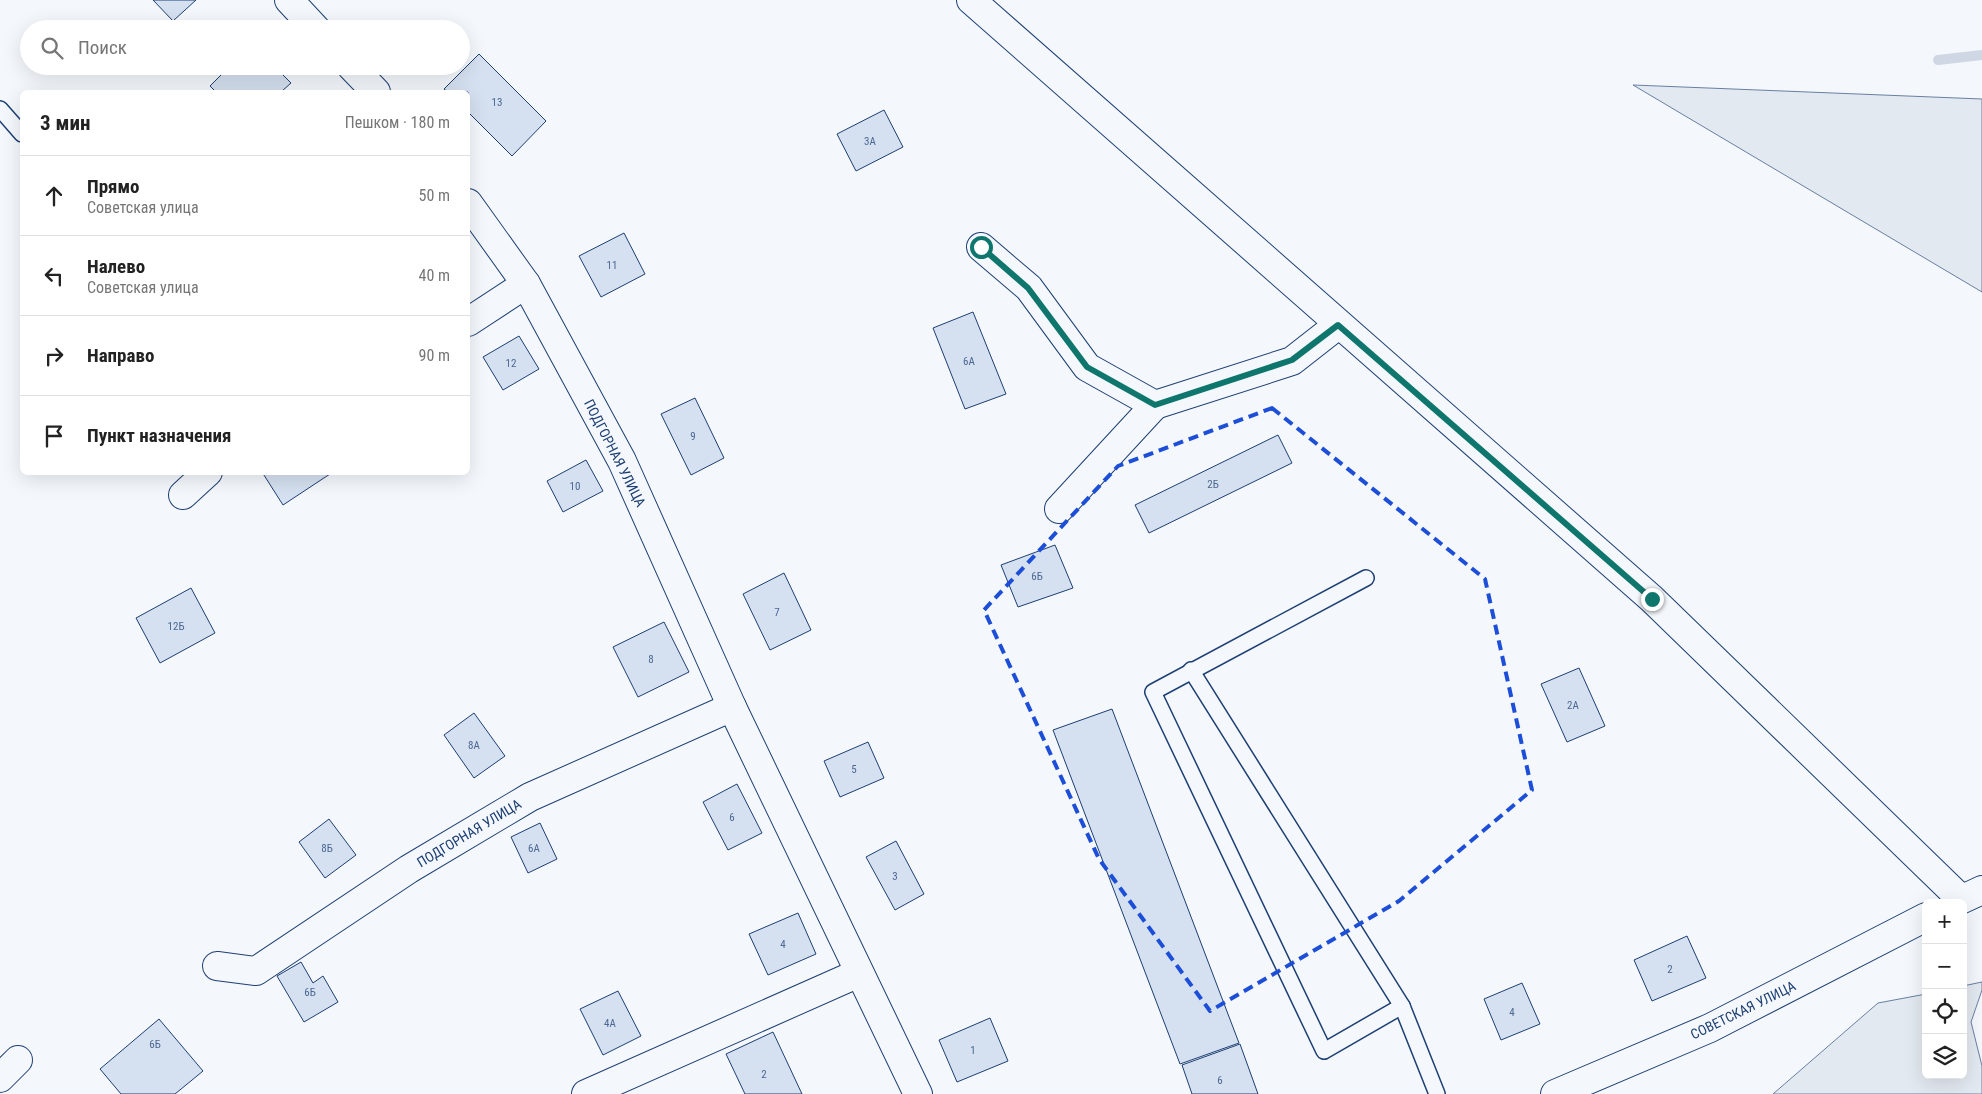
<!DOCTYPE html>
<html lang="ru">
<meta charset="utf-8">
<style>
:root{--surface:#fff;--page:#f6f6f6;--text:#222;--muted:#767676;--line:#e0e0e0}
body{margin:0;font-family:"Roboto Condensed",sans-serif;background:var(--page);color:var(--text)}
.controls{position:absolute;right:15px;bottom:15px;display:grid;overflow:hidden;border-radius:8px;box-shadow:0 5px 20px #0002}
.controls button{width:45px;height:45px;display:grid;place-items:center;padding:0;border:0;border-bottom:1px solid var(--line);background:var(--surface);color:var(--text);font:25px sans-serif}
.stop{position:absolute;width:15px;height:15px;margin:-11px;border:4px solid #0f766e;border-radius:50%;background:#fff}
.stop.end{background:#0f766e;border-color:#fff;box-shadow:0 1px 5px #0008}
.list{margin:0;padding:0;list-style:none}
h2{display:flex;justify-content:space-between;align-items:center;height:65px;margin:0;padding:0 20px;font-size:21px}
h2 small{font-size:16px;font-weight:400;color:var(--muted)}
.list li{display:grid;grid-template-columns:32px 1fr auto;gap:15px;align-items:center;box-sizing:border-box;height:80px;padding:0 20px;border-top:1px solid var(--line)}
.list b{display:block;font-size:19px;white-space:nowrap}
.list p{margin:0;font-size:16px;white-space:nowrap;color:var(--muted)}
.list em{font-size:16px;font-style:normal;color:var(--muted)}
.icon{flex:none;width:28px;height:28px;fill:none;stroke:currentColor;stroke-width:2;stroke-linecap:round;stroke-linejoin:round}
.map{position:relative;flex:none;width:1982px;height:1094px;overflow:hidden}
.search{position:absolute;background:var(--surface);box-shadow:0 5px 20px #0002;left:20px;top:20px;width:450px;height:55px;display:flex;align-items:center;gap:12px;box-sizing:border-box;padding:0 18px;border-radius:28px;color:var(--muted);font-size:19px}
.panel{position:absolute;background:var(--surface);box-shadow:0 5px 20px #0002;left:20px;top:90px;width:450px;height:385px;border-radius:8px}
.map>svg:first-child{display:block}
.green{fill:#e3e9f0;stroke:#687fa3}
.lines{fill:none;stroke-linecap:round;stroke-linejoin:round}
.stream{stroke:#cfd7e4;stroke-width:10}
.building{fill:#d5e0f0;stroke:#1d3f73}
.lane-casing{stroke:#1d3f73;stroke-width:18}
.street-casing{stroke:#1d3f73;stroke-width:30}
.secondary-casing{stroke:#1d3f73;stroke-width:30}
.primary-casing{stroke:#1d3f73;stroke-width:30}
.lane{stroke:#f4f7fb;stroke-width:15}
.street{stroke:#f4f7fb;stroke-width:28}
.secondary{stroke:#f4f7fb;stroke-width:28}
.primary{stroke:#f4f7fb;stroke-width:28}
.route{stroke:#0f766e;stroke-width:6}
.marked{fill:none;stroke:#1d4ed8;stroke-width:4;stroke-dasharray:10 6;stroke-linejoin:round}
.labels{text-anchor:middle;stroke-width:4;stroke-linejoin:round;paint-order:stroke}
.number-label{font-size:11px;fill:#4b6792}
.street-label{font-size:14px;fill:#1d3f73;stroke:#f4f7fb}
</style>
<div class="map">
<svg width="1982" height="1094" viewBox="0 0 1982 1094">
<rect width="100%" height="100%" fill="#f4f7fb"/>
<!-- green -->
<g class="green">
<path d="M1633,85L1982,99V292Z"/>
<path d="M1982,982V990L1971,1022L1982,1066V1094H1773L1878,1003L1926,994V1075H1963V986Z"/>
</g>
<g class="lines">
<!-- stream -->
<path class="stream" d="M1938,60L1982,55"/>
</g>
<!-- building -->
<g class="building">
<path d="M153,0H196L173,21Z"/>
<path d="M479,54L546,121L512,156L468,112V92H448L444,89Z"/>
<path d="M230,66H274L291,83L281,92H216L210,86Z"/>
<path d="M884,110L903,147L856,171L837,134Z"/>
<path d="M624,233L645,274L601,297L579,256Z"/>
<path d="M973,312L1006,394L965,409L933,328Z"/>
<path d="M519,336L539,369L503,390L483,357Z"/>
<path d="M695,398L724,458L691,475L661,414Z"/>
<path d="M1278,435L1292,463L1149,533L1135,505Z"/>
<path d="M586,460L603,491L563,512L547,481Z"/>
<path d="M262,472H333L283,505Z"/>
<path d="M1055,545L1073,588L1018,607L1001,565Z"/>
<path d="M784,573L811,630L770,650L743,594Z"/>
<path d="M191,588L215,633L160,663L136,618Z"/>
<path d="M664,622L689,672L638,697L613,647Z"/>
<path d="M1579,668L1605,726L1567,742L1541,684Z"/>
<path d="M1112,709L1239,1043L1180,1064L1053,730Z"/>
<path d="M474,713L505,756L474,778L444,735Z"/>
<path d="M868,742L884,778L840,797L824,761Z"/>
<path d="M737,784L762,833L728,850L703,802Z"/>
<path d="M329,819L356,855L325,878L299,842Z"/>
<path d="M540,823L557,859L528,873L511,837Z"/>
<path d="M896,841L924,894L895,910L866,857Z"/>
<path d="M798,913L816,954L768,975L749,934Z"/>
<path d="M1687,936L1706,978L1652,1001L1634,960Z"/>
<path d="M301,962L313,983L323,976L338,1002L304,1022L277,976Z"/>
<path d="M1522,983L1540,1024L1501,1040L1484,999Z"/>
<path d="M618,991L641,1036L603,1055L580,1009Z"/>
<path d="M990,1018L1008,1061L957,1082L939,1040Z"/>
<path d="M159,1019L203,1071L175,1094H121L100,1069Z"/>
<path d="M773,1032L802,1094H745L726,1054Z"/>
<path d="M1240,1044L1258,1094H1192L1182,1065Z"/>
</g>
<g class="lines">
<!-- lane casing -->
<g class="lane-casing">
<g id="lane">
<path d="M0,109L22,134"/>
<path d="M1366,578L1153,692L1324,1051L1402,1006"/>
<path d="M1191,670L1402,1006L1437,1094"/>
</g>
</g>
<!-- street casing -->
<g class="street-casing">
<g id="street">
<path d="M289,0L316,29"/>
<path d="M351,66L376,92"/>
<path d="M468,203L526,284L622,461L732,707L918,1094"/>
<path d="M981,247L1029,288L1087,367L1155,405L1292,361L1338,325"/>
<path d="M468,322L526,284"/>
<path d="M183,495L208,472"/>
<path d="M1059,509L1155,405"/>
<path d="M217,966L256,971L409,869L530,797L732,707"/>
<path d="M0,1078L18,1060"/>
<path d="M586,1094L859,973"/>
</g>
</g>
<!-- secondary casing -->
<g class="secondary-casing">
<path id="secondary" d="M971,0L1652,599L1961,899"/>
</g>
<!-- primary casing -->
<g class="primary-casing">
<g id="primary">
<path d="M1954,903L1982,890"/>
<path d="M1555,1094L1710,1028L1926,917"/>
</g>
</g>
<!-- lane -->
<use href="#lane" class="lane"/>
<!-- street -->
<use href="#street" class="street"/>
<!-- secondary -->
<use href="#secondary" class="secondary"/>
<!-- primary -->
<use href="#primary" class="primary"/>
</g>
<g class="lines">
<!-- route -->
<path class="route" d="M981,247L1028,288L1087,367L1155,405L1292,360L1338,325L1652,599"/>
</g>
<!-- marked area -->
<path class="marked" d="M1272,408L1485,579L1532,790L1399,901L1210,1011L1099,859L984,610L1118,466Z"/>
<g class="labels">
<!-- number labels -->
<g class="number-label">
<text x="497" y="106">13</text>
<text x="870" y="145">3А</text>
<text x="612" y="269">11</text>
<text x="969" y="365">6А</text>
<text x="511" y="367">12</text>
<text x="693" y="440">9</text>
<text x="1213" y="488">2Б</text>
<text x="575" y="490">10</text>
<text x="1037" y="580">6Б</text>
<text x="777" y="616">7</text>
<text x="176" y="630">12Б</text>
<text x="651" y="663">8</text>
<text x="1573" y="709">2А</text>
<text x="474" y="749">8А</text>
<text x="854" y="773">5</text>
<text x="732" y="821">6</text>
<text x="327" y="852">8Б</text>
<text x="534" y="852">6А</text>
<text x="895" y="880">3</text>
<text x="783" y="948">4</text>
<text x="1670" y="973">2</text>
<text x="310" y="996">6Б</text>
<text x="1512" y="1016">4</text>
<text x="610" y="1027">4А</text>
<text x="155" y="1048">6Б</text>
<text x="973" y="1054">1</text>
<text x="764" y="1078">2</text>
<text x="1220" y="1084">6</text>
</g>
<!-- street labels -->
<g class="street-label">
<text transform="translate(615 453) rotate(63)" y="5">ПОДГОРНАЯ УЛИЦА</text>
<text transform="translate(469 833) rotate(-31)" y="5">ПОДГОРНАЯ УЛИЦА</text>
<text transform="translate(1743 1010) rotate(-26)" y="5">СОВЕТСКАЯ УЛИЦА</text>
</g>
</g>
</svg>
<div class="controls">
<button>+</button>
<button>−</button>
<button><svg class="icon" aria-label="locate" viewBox="0 0 24 24"><circle cx="12" cy="12" r="6"/><path d="M12 2v4M12 18v4M2 12h4M18 12h4"/></svg></button>
<button><svg class="icon" aria-label="layers" viewBox="0 0 24 24"><path d="M12 4l9 5-9 5-9-5zM3 14l9 5 9-5"/></svg></button>
</div>
<div class="stop" style="left:981px;top:247px"></div>
<div class="stop end" style="left:1652px;top:599px"></div>
<div class="search"><svg class="icon" aria-label="search" viewBox="0 0 24 24"><circle cx="10" cy="10" r="6"/><path d="M15 15l6 6"/></svg>Поиск</div>
<section class="panel">
<h2>3 мин<small>Пешком · 180 m</small></h2>
<ul class="list">
<li><svg class="icon" aria-label="ahead" viewBox="0 0 24 24"><path d="M12 20V5M6 11l6-6 6 6"/></svg><div><b>Прямо</b><p>Советская улица</p></div><em>50 m</em></li>
<li><svg class="icon" aria-label="left" viewBox="0 0 24 24"><path d="M17 20v-9H6M10 6l-5 5 5 5"/></svg><div><b>Налево</b><p>Советская улица</p></div><em>40 m</em></li>
<li><svg class="icon" aria-label="right" viewBox="0 0 24 24"><path d="M7 20v-9h11M14 6l5 5-5 5"/></svg><div><b>Направо</b></div><em>90 m</em></li>
<li><svg class="icon" aria-label="arrive" viewBox="0 0 24 24"><path d="M6 21V4h12l-3 4 3 4H6"/></svg><div><b>Пункт назначения</b></div></li>
</ul>
</section>
</div>
